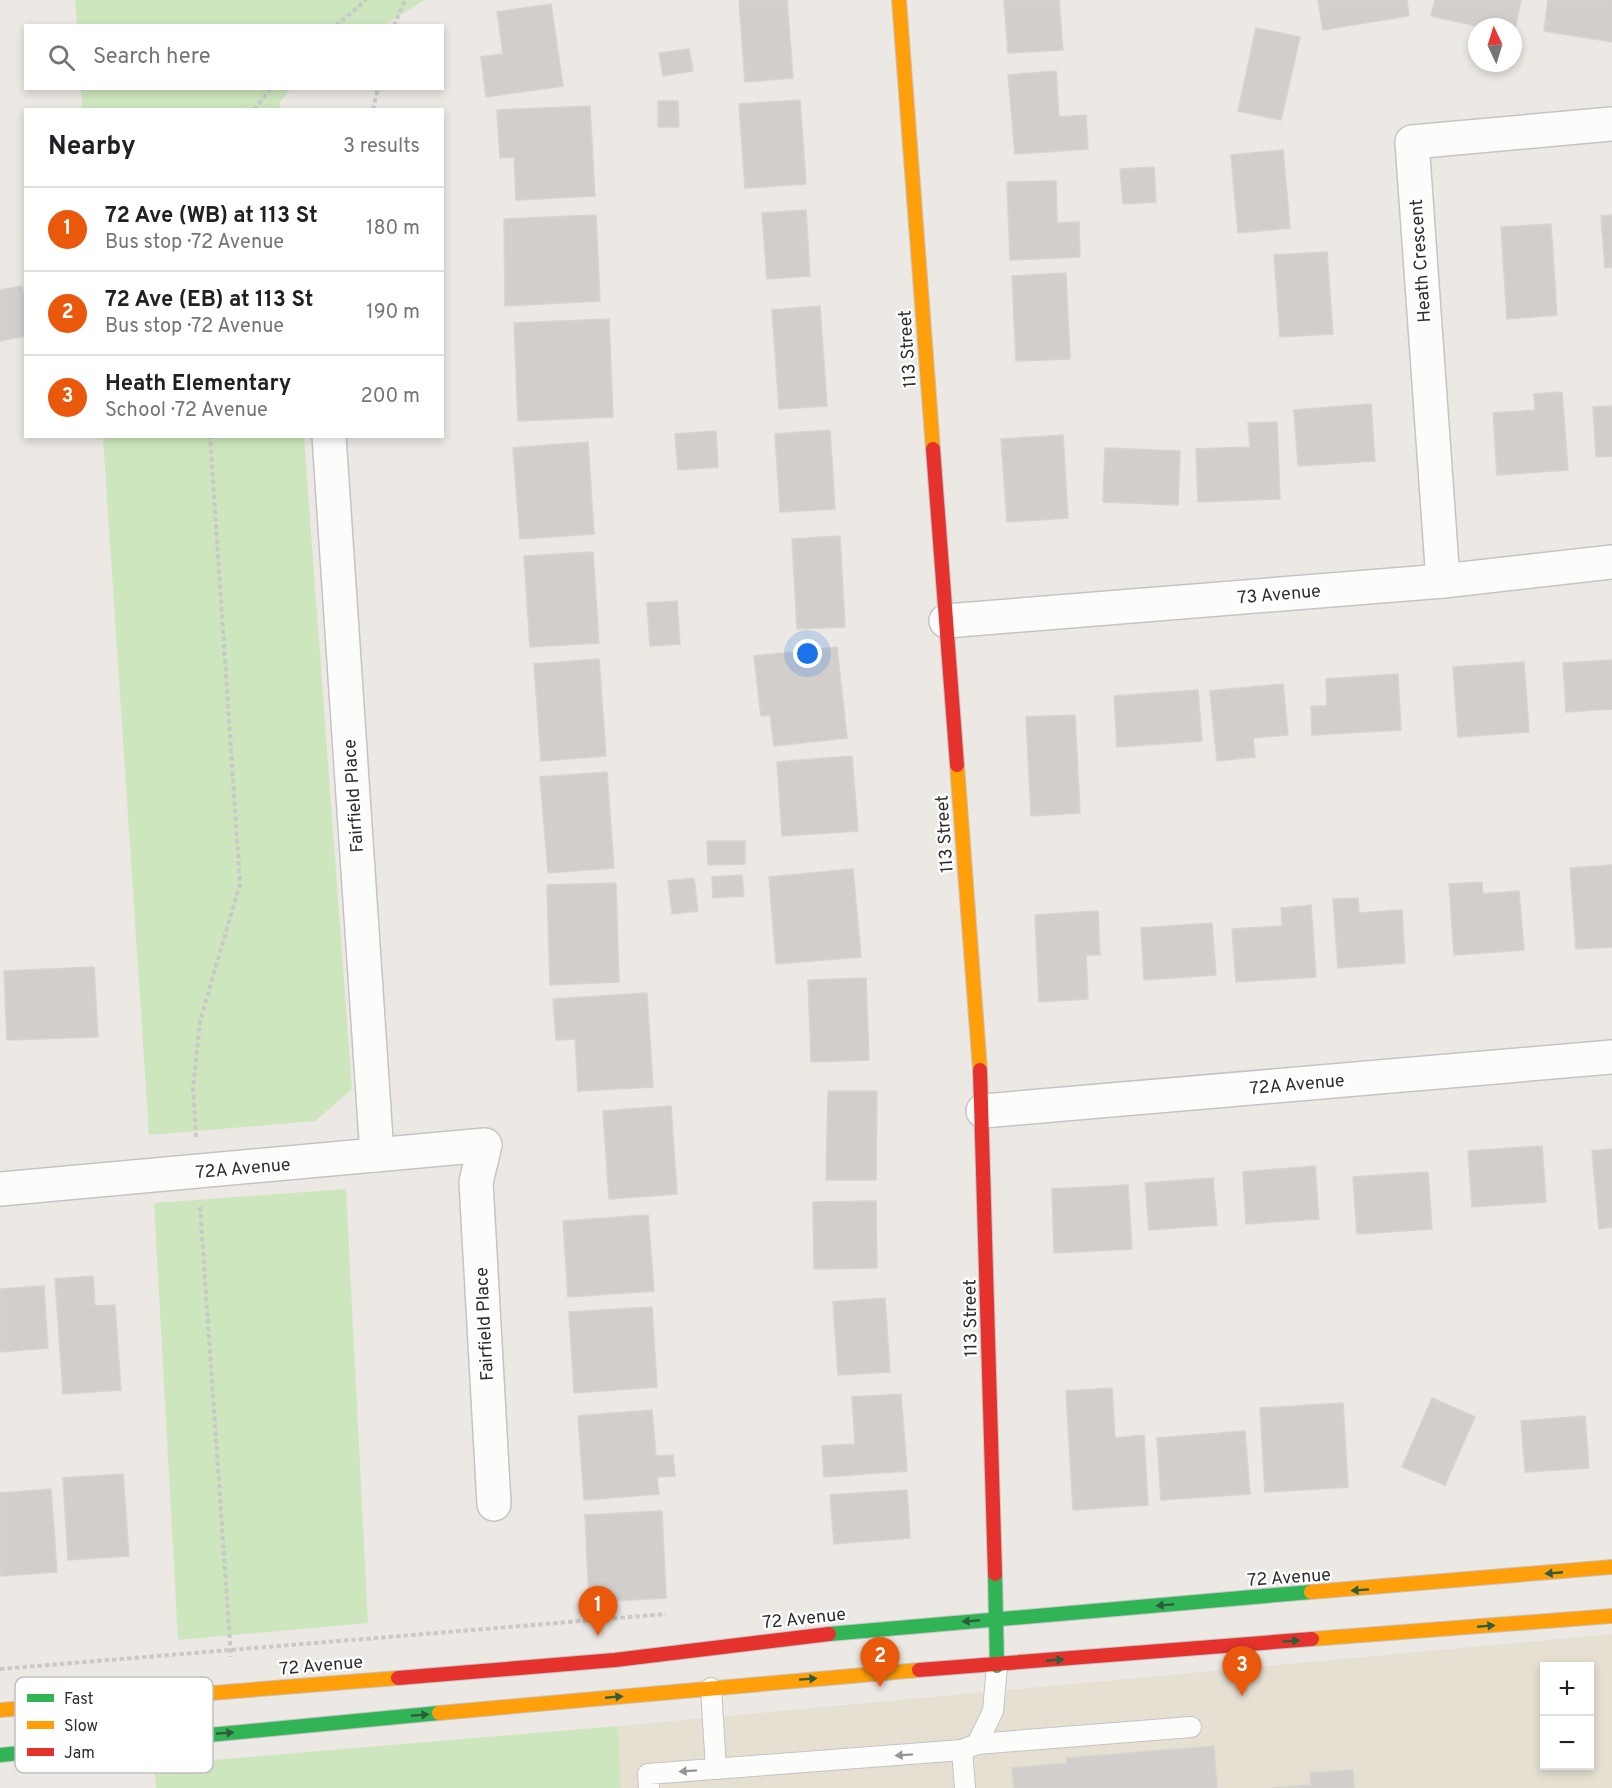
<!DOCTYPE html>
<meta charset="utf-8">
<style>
:root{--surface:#fff;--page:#f6f6f6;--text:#202124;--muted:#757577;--line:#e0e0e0;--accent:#ea580c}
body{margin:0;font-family:Overpass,sans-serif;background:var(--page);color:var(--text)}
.controls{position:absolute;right:18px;bottom:18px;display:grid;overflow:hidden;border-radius:0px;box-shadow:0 3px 9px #0003}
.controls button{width:54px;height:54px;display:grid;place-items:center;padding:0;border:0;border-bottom:2px solid var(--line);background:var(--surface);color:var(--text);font:30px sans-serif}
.compass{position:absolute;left:1468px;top:18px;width:54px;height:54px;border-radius:50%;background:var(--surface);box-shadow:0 3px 9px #0003;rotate:356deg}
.you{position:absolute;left:808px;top:654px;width:21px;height:21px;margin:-15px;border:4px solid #fff;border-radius:50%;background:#1a73e8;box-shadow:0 0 0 9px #1a73e833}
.badge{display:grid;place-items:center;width:39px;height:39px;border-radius:50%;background:var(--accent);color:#fff;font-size:20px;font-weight:700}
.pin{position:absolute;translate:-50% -50px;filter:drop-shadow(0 2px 3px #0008)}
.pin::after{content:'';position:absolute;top:32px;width:21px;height:18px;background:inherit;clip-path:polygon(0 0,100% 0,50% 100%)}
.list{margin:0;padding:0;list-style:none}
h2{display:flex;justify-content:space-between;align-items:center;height:78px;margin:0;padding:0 24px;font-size:26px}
h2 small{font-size:20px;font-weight:400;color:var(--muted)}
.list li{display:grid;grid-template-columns:39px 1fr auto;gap:18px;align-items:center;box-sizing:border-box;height:84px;padding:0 24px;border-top:2px solid var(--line)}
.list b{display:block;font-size:22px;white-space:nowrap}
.list p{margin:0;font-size:20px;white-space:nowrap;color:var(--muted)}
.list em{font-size:20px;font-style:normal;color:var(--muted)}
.icon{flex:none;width:33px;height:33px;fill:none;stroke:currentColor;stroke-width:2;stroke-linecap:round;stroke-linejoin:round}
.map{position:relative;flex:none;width:1612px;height:1788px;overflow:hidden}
.search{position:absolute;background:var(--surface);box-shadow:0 3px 9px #0003;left:24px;top:24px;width:420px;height:66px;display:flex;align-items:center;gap:15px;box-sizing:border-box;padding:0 21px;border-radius:0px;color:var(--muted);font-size:22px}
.panel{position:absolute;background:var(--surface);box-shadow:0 3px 9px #0003;left:24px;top:108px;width:420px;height:330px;border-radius:0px}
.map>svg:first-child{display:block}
.education{fill:#e6e0d3;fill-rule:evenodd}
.green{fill:#cee6be}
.building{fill:#d1cecb;stroke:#d7d4d0;stroke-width:1.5}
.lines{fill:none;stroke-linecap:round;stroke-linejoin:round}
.lane-casing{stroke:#c5c4c5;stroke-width:22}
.street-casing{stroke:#c5c4c5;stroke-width:36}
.fast-casing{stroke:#c5c4c5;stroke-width:16}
.slow-casing{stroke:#c5c4c5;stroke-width:16}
.jam-casing{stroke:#c5c4c5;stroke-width:16}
.path{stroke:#c9c9c8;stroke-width:4;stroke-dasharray:4.5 3;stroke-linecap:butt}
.lane{stroke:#fcfcfb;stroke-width:20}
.street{stroke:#fcfcfb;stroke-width:33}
.fast{stroke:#30b455;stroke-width:14}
.slow{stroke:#ff9f0a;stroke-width:14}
.jam{stroke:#e5322d;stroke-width:14}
.oneway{fill:#2f5d3c}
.oneway2{fill:#959594}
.labels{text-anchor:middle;stroke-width:4.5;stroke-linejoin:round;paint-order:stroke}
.street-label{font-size:18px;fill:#2e2e2e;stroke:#fff}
.key{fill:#fff;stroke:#c0c0c0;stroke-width:1.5}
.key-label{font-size:16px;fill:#2e2e2e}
</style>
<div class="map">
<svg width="1612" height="1788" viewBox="0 0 1612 1788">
<rect width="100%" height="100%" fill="#ece8e4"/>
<!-- education -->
<path class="education" d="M1612,1634V1788H621L618,1726ZM1544,1666H1590V1766H1544Z"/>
<!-- green -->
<g class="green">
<path d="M75,0H424L383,26L77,25Z"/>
<path d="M81,89V88L290,89L280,102V110L82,109Z"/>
<path d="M103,437H304L352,1089L315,1121L149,1135Z"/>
<path d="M346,1189L368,1623L178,1640L154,1203Z"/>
<path d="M618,1726L621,1788H156L154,1765Z"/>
</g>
<!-- building -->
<g class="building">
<path d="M739,0H787L793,78L745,82Z"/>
<path d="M1004,0H1059L1063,50L1008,53Z"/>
<path d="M1318,0H1407L1409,16L1323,30Z"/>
<path d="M1435,0H1521L1514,34L1513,27H1481L1431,16Z"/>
<path d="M1548,0H1612V42L1544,31Z"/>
<path d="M551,4L563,86L486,97L481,57L503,54L497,12Z"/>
<path d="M1256,28L1300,37L1281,120L1238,111Z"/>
<path d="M689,49L693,71L663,76L659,53Z"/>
<path d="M1056,71L1059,117L1086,115L1088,149L1015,154L1008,75Z"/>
<path d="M800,100L806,184L745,188L739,104Z"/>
<path d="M658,101H678L679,127H658Z"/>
<path d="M590,106L595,196L516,200L514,157L500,158L497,110Z"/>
<path d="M1283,150L1290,228L1238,233L1231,155Z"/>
<path d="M1154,167L1156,202L1123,204L1120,169Z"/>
<path d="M1056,181L1057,223L1079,222L1080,257L1010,260L1007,182Z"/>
<path d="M806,210L810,276L767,279L762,213Z"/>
<path d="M596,215L600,301L505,306L504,219Z"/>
<path d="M1612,215V267L1605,268L1601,216Z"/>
<path d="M1551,224L1557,315L1507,319L1501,227Z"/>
<path d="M1327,252L1333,334L1280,337L1274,255Z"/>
<path d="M1066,273L1070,359L1016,361L1012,276Z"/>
<path d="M22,286L26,307V336L0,341V290Z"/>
<path d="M820,306L827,406L779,409L772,310Z"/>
<path d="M609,319L613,417L518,421L514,323Z"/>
<path d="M1562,392L1568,470L1497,475L1493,413L1535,410L1534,394Z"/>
<path d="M1371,404L1375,461L1298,466L1294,410Z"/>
<path d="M1612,406V456L1596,457L1593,407Z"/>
<path d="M1277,422L1280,499L1198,502L1196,449L1250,447L1248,423Z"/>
<path d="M830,430L835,509L780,512L775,434Z"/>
<path d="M716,431L718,467L678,470L675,434Z"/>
<path d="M1063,435L1068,518L1007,522L1001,439Z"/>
<path d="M588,442L594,534L520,539L513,448Z"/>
<path d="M1105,448L1180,451L1178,505L1103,502Z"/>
<path d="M840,536L845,627L797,629L792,539Z"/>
<path d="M593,552L599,643L530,647L524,556Z"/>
<path d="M677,601L680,644L650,646L647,603Z"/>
<path d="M837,647L847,738L774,746L770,715L761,716L754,656Z"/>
<path d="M599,659L606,756L541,761L534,664Z"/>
<path d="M1612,660V709L1566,712L1563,663Z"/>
<path d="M1524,662L1529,732L1458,737L1453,667Z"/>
<path d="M1398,674L1401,730L1312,735L1311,706H1327L1326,679Z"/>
<path d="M1283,684L1288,735L1253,738L1255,757L1217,761L1210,691Z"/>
<path d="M1198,690L1202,741L1117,747L1114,696Z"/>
<path d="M1075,715L1080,813L1031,816L1026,717Z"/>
<path d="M852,756L858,831L782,836L777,762Z"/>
<path d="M607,772L614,868L548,873L540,777Z"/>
<path d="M707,841H745V864L708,865Z"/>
<path d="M1612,865V947L1576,949L1570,868Z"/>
<path d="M853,869L861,957L776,964L769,877Z"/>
<path d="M742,875L744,896L713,898L712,877Z"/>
<path d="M694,878L698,911L672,914L668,881Z"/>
<path d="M1482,882L1483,894L1519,891L1524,950L1454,955L1449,884Z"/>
<path d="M616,883L619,982L550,985L547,885Z"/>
<path d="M1358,898L1359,913L1402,910L1405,963L1338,968L1333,899Z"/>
<path d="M1311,905L1316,977L1236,982L1232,929L1282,926L1281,908Z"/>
<path d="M1098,911L1100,955H1086L1088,999L1039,1002L1035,915Z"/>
<path d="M1212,923L1216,975L1144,980L1141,928Z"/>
<path d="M94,967L98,1037L7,1040L4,971Z"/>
<path d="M866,978L869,1060L811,1062L808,980Z"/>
<path d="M647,993L653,1087L578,1091L575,1039L556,1040L553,999Z"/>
<path d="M828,1091H877L876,1180H826Z"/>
<path d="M671,1106L677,1194L609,1199L603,1111Z"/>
<path d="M1542,1146L1546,1202L1472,1207L1468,1151Z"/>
<path d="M1612,1149V1227L1599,1229L1592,1151Z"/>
<path d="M1315,1166L1319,1219L1246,1224L1243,1172Z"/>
<path d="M1428,1172L1432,1229L1357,1234L1353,1177Z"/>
<path d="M1213,1178L1217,1225L1149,1230L1145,1183Z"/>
<path d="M1128,1185L1132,1249L1054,1253L1052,1189Z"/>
<path d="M876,1201L877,1268L814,1269L813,1202Z"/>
<path d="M648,1215L654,1291L568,1297L563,1221Z"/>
<path d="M93,1276L95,1306L115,1305L121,1390L63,1394L55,1279Z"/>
<path d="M44,1286L48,1348L0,1352V1289Z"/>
<path d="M885,1298L890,1372L838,1375L833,1302Z"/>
<path d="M652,1307L657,1387L574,1393L569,1312Z"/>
<path d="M1112,1388L1115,1438L1144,1435L1148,1505L1073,1510L1066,1391Z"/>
<path d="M901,1394L907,1471L824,1477L822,1446L855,1444L852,1397Z"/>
<path d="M1432,1398L1475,1417L1445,1485L1402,1467Z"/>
<path d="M1343,1403L1348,1487L1265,1492L1260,1408Z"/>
<path d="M652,1410L656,1456L673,1455L675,1476L657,1477L659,1494L584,1500L578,1416Z"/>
<path d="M1585,1416L1589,1468L1525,1472L1521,1421Z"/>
<path d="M1245,1431L1250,1494L1161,1500L1157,1438Z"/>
<path d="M123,1474L129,1556L68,1560L63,1478Z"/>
<path d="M51,1489L57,1572L0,1576V1493Z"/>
<path d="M907,1490L910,1538L834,1544L830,1495Z"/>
<path d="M662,1511L666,1598L589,1602L585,1515Z"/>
<path d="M1214,1746L1217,1788H1014L1012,1768L1067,1763V1758Z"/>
<path d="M1353,1770L1354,1788H1271L1311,1785L1310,1773Z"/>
</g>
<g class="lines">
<!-- lane casing -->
<g class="lane-casing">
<g id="lane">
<path d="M711,1688L716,1769"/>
<path d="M977,1744L1191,1727"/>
<path d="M962,1750L965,1788"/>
<path d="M649,1788L648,1774L962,1750L977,1744L993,1711L997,1666"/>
</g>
</g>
<!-- street casing -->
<g class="street-casing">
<g id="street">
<path d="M329,436L377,1155"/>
<path d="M1443,581L1412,142L1612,124"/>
<path d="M946,621L1443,581L1612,562"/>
<path d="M983,1111L1612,1057"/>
<path d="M0,1189L485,1145L476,1182L494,1504"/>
</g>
</g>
<!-- fast casing -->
<g class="fast-casing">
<g id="fast">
<path d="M995,1574L997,1666"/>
<path d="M829,1634L1311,1592"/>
<path d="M0,1755L439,1713"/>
</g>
</g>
<!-- slow casing -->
<g class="slow-casing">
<g id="slow">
<path d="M899,0L933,449"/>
<path d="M957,765L980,1070"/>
<path d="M1311,1592L1612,1567"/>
<path d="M1312,1639L1612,1616"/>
<path d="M0,1710L398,1678"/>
<path d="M439,1713L919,1670"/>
</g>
</g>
<!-- jam casing -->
<g class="jam-casing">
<g id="jam">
<path d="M933,449L957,765"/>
<path d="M980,1070L995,1574"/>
<path d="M919,1670L1312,1639"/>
<path d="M398,1678L615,1660L829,1634"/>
</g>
</g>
<!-- path -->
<g class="path">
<path d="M336,26L366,0"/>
<path d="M394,26L405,0"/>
<path d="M254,110L271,88"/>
<path d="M373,110L378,88"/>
<path d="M196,1137L193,1089L200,1021L240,884L210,436"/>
<path d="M200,1207L231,1657"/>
<path d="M0,1669L666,1614"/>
</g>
<!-- lane -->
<use href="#lane" class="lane"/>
<!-- street -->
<use href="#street" class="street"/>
<!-- fast -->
<use href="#fast" class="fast"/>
<!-- slow -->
<use href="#slow" class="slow"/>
<!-- jam -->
<use href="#jam" class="jam"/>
</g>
<!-- one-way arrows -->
<defs><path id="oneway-solid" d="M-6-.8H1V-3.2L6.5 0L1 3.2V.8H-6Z" transform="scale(1.5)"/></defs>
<g class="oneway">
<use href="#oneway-solid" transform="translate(1554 1573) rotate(175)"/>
<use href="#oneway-solid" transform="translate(1360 1590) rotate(176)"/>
<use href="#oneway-solid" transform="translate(1165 1605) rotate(176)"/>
<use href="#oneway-solid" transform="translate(971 1621) rotate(175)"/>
<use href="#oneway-solid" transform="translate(1486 1626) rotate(-5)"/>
<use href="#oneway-solid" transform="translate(1291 1641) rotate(-4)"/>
<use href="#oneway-solid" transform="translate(1055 1660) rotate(-5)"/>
<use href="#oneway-solid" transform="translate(808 1679) rotate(-4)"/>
<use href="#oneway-solid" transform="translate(614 1697) rotate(-5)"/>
<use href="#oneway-solid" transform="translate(420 1715) rotate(-5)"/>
<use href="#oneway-solid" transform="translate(225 1733) rotate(-5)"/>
</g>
<g class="oneway2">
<use href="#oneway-solid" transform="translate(904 1755) rotate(176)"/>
<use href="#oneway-solid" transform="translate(688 1771) rotate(176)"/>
</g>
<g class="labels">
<!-- street labels -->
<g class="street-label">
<text transform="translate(1420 261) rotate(-94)" y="6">Heath Crescent</text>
<text transform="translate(907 349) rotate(-94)" y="6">113 Street</text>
<text transform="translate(1279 594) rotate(-5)" y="6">73 Avenue</text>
<text transform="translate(353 796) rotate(-94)" y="6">Fairfield Place</text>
<text transform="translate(944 834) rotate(-94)" y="6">113 Street</text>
<text transform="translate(1297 1084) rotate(-5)" y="6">72A Avenue</text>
<text transform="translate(243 1168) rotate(-5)" y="6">72A Avenue</text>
<text transform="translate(970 1318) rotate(-91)" y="6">113 Street</text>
<text transform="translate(484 1324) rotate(-93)" y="6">Fairfield Place</text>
<text transform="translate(1289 1577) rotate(-4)" y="6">72 Avenue</text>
<text transform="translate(804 1618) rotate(-6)" y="6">72 Avenue</text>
<text transform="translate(321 1665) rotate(-5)" y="6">72 Avenue</text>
</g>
</g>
<!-- legend -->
<rect x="15" y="1677" width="198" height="96" rx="9" class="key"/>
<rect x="27" y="1694" width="27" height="8" fill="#30b455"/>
<rect x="27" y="1721" width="27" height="8" fill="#ff9f0a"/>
<rect x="27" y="1748" width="27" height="8" fill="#e5322d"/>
<g class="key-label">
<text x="64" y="1704">Fast</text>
<text x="64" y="1731">Slow</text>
<text x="64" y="1758">Jam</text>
</g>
</svg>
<div class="controls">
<button>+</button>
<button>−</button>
</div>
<svg class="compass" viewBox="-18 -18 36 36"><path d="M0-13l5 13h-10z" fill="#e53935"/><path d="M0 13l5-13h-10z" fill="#757577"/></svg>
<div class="you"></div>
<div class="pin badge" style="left:598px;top:1636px">1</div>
<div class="pin badge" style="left:880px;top:1687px">2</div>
<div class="pin badge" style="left:1242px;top:1696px">3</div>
<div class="search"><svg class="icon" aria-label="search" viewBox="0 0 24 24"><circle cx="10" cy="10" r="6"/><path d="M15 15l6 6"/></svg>Search here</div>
<section class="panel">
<h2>Nearby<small>3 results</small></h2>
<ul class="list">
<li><span class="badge">1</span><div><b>72 Ave (WB) at 113 St</b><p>Bus stop · 72 Avenue</p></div><em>180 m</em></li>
<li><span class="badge">2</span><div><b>72 Ave (EB) at 113 St</b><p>Bus stop · 72 Avenue</p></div><em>190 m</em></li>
<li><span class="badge">3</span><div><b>Heath Elementary</b><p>School · 72 Avenue</p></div><em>200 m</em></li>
</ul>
</section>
</div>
